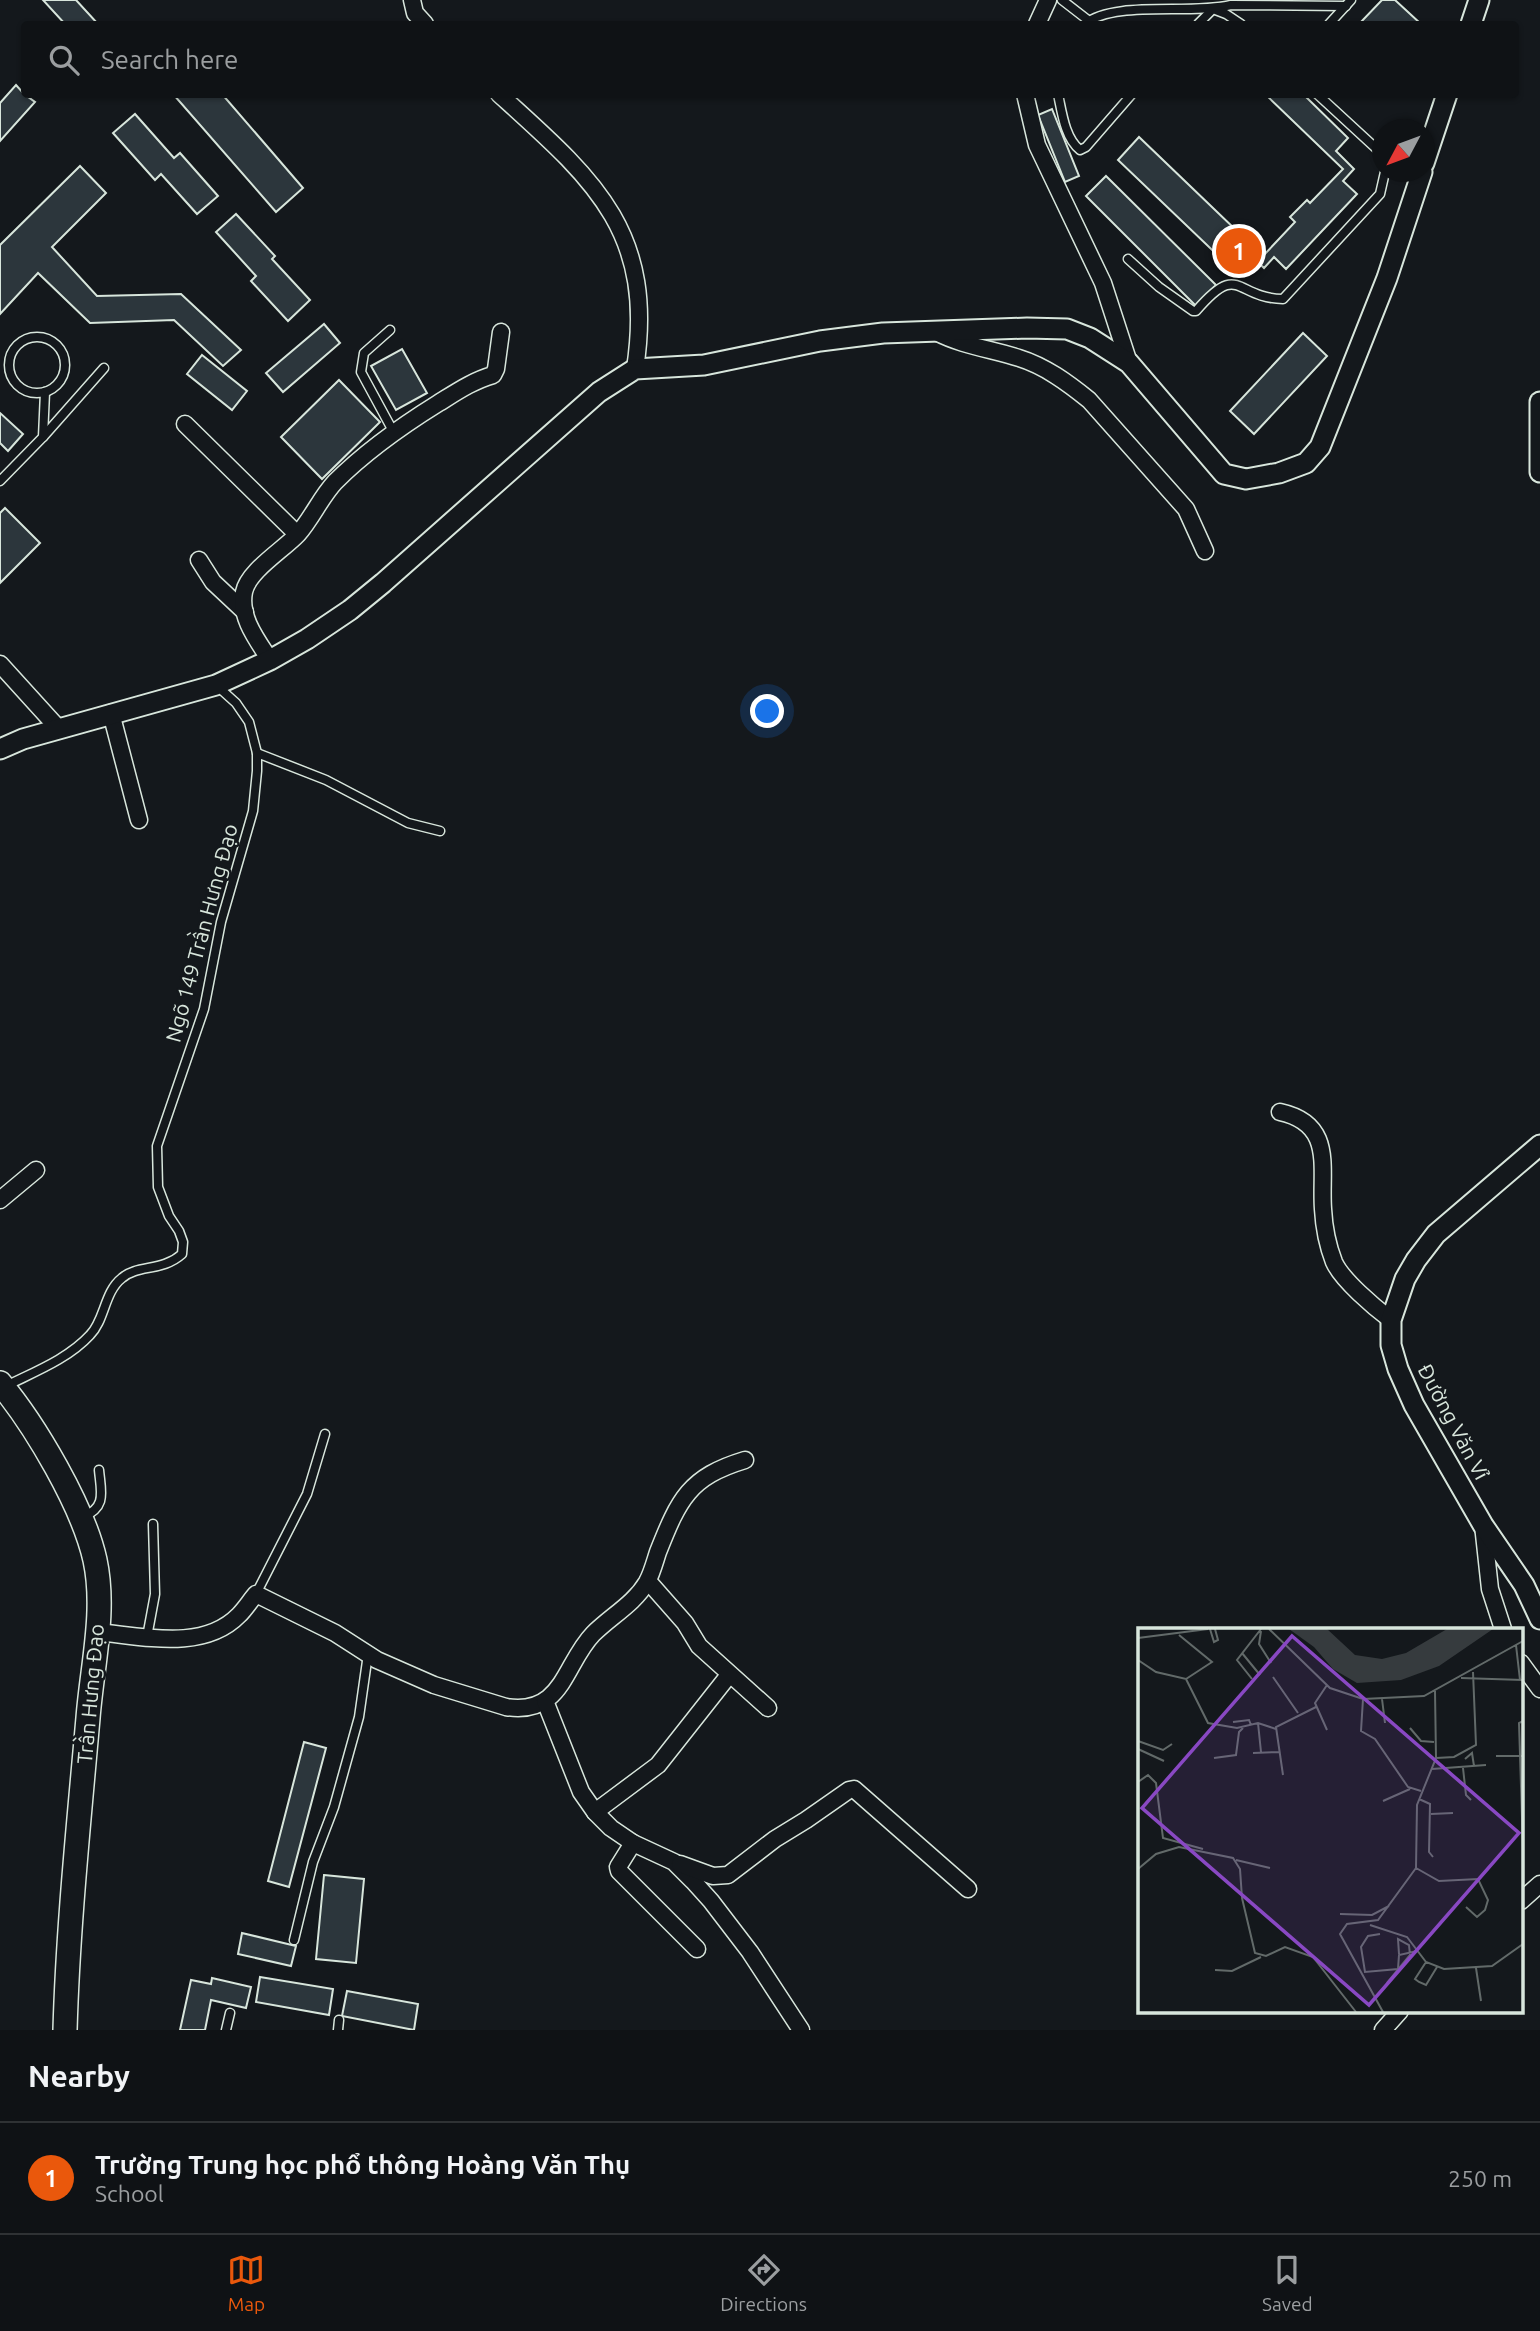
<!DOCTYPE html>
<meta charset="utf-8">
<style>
:root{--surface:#0f1215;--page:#1d2022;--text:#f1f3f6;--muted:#9b9ea0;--line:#2f3234;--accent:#ea580c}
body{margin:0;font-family:Ubuntu,sans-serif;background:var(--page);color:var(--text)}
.compass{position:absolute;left:1372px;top:119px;width:63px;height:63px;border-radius:50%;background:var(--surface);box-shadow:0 2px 5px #0004;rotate:229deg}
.you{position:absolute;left:768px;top:712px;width:24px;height:24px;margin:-18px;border:5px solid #fff;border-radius:50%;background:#1a73e8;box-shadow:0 0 0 10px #1a73e833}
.badge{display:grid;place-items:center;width:46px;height:46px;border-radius:50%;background:var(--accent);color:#fff;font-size:23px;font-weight:700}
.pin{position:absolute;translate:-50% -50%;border:4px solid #fff;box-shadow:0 2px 7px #0006}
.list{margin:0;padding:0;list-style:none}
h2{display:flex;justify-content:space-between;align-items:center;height:91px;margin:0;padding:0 28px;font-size:30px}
h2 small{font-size:23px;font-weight:400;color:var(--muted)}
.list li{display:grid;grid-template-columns:46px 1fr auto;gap:21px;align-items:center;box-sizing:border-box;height:112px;padding:0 28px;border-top:2px solid var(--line)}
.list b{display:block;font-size:26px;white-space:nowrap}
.list p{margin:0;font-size:23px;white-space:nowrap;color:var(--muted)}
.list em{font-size:23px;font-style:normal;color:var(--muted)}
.icon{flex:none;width:38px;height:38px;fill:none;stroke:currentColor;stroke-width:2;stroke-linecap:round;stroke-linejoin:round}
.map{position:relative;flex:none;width:1540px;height:2030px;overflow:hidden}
.search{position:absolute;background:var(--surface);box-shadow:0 2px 5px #0004;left:21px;right:21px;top:21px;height:77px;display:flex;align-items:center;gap:18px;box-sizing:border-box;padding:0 24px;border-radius:7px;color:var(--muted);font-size:26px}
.sheet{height:203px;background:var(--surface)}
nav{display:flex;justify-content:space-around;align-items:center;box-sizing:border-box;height:98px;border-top:2px solid var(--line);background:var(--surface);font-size:19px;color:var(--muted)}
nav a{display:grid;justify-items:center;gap:4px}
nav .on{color:var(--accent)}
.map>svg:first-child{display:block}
.building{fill:#2c363c;stroke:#d8e6dc;stroke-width:2}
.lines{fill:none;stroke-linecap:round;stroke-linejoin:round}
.service-casing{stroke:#d8e6dc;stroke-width:11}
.minor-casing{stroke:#d8e6dc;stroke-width:19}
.tertiary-casing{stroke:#d8e6dc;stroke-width:23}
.secondary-casing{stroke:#d8e6dc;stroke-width:26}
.service{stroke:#14181c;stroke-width:8}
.minor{stroke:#14181c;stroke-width:16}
.tertiary{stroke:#14181c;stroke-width:19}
.secondary{stroke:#14181c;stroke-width:23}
.labels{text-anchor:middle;stroke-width:5;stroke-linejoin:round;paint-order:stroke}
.street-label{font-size:21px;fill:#d8e6dc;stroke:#14181c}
.inset-road{fill:none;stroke:#626a69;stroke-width:2}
.view{fill:#8948c3;fill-opacity:0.15;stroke:#8948c3;stroke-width:3.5}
.inset-edge{fill:none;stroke:#d8e6dc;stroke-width:3.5}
</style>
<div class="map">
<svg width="1540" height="2030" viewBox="0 0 1540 2030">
<rect width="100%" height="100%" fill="#14181c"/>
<!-- building -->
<g class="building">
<path d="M43,0H76L98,24H65Z"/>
<path d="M1382,0H1395L1421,24H1359Z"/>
<path d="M16,85L24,94L35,102L0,141V103Z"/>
<path d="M173,94H222L303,188L276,212Z"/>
<path d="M1265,94H1303L1348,138L1336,151L1354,169L1343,181L1357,194L1286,269L1274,257L1264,268L1246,251L1230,267L1118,160L1139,137L1263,256L1295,222L1290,217L1307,200L1310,203L1343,169Z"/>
<path d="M1052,109L1079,176L1065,182L1038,115Z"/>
<path d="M135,114L174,158L180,153L218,196L197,214L161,174L155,180L113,133Z"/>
<path d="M80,166L106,193L52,247L97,296L181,294L241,350L223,366L174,320L90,323L38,273L0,314V245Z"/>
<path d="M1106,176L1216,285L1196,306L1086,196Z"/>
<path d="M236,214L275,256L272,259L310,300L288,321L251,281L256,276L216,232Z"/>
<path d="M324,324L340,343L283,392L266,373Z"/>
<path d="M1303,333L1327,356L1254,434L1230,411Z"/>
<path d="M402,349L427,393L396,410L371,366Z"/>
<path d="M202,355L247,391L232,410L187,374Z"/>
<path d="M339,380L380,422L322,479L281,437Z"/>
<path d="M0,413L23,434L8,451L0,443Z"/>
<path d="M5,508L40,543L0,583V513Z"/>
<path d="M304,1742L326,1748L289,1887L268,1881Z"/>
<path d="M324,1875L364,1879L356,1963L316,1959Z"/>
<path d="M242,1933L296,1946L291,1966L238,1954Z"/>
<path d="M260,1977L333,1989L329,2015L256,2002Z"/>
<path d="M212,1978L251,1987L246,2008L211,2000L205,2030H180L191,1980L211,1984Z"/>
<path d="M347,1991L418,2004L414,2030L342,2016Z"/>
</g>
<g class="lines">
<!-- service casing -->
<g class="service-casing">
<g id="service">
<path d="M1062,0L1093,24"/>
<path d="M1085,24C1114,0 1190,15 1231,5L1346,6"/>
<path d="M1198,24L1213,9L1226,14L1241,24"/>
<path d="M1329,24L1351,0"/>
<path d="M1058,94C1062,113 1065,138 1080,150L1086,147L1132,94"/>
<path d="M1317,94L1380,152L1382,159"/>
<path d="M1128,259L1159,287L1193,311H1196C1240,260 1234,298 1283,299L1380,194L1385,172"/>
<path d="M390,330L364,353L361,372L393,431"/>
<circle cx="37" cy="365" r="28"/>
<path d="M43,437L104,368"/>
<path d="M0,481L43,437L45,392"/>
<path d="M257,753L326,780L408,823L440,831"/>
<path d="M6,1386C34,1372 68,1359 90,1335C105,1320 104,1292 122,1278C138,1264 162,1272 182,1254L183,1242L179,1231L169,1216L158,1187L157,1146L204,1009L221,922L253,811L257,771V753L249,722L236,703L216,685"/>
<path d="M83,1517C107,1507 101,1492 99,1470"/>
<path d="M256,1594L307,1494L325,1434"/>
<path d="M147,1637L155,1594L153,1524"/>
<path d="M294,1940L313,1862L334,1807L359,1717L368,1654"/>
<path d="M226,2030L230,2013"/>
<path d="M338,2030L339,2020"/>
</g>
</g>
<!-- minor casing -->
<g class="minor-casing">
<g id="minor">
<path d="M412,0L415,13L425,24"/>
<path d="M1037,24L1048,0"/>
<path d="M499,94C593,179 656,231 635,369"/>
<path d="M1025,94L1037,145L1103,283L1129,363"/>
<path d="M936,332C963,346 991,349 1019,358C1045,366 1068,383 1089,400L1186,509L1205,551"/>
<path d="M185,424L297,534"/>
<path d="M199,560L213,582L245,612"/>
<path d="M270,660C257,640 239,617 244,592C248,571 283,550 298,534C312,518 321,497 335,482C366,451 400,427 437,404C455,393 472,381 493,375L496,369L501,332"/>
<path d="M0,664L59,729"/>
<path d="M111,713L139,820"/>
<path d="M1280,1112C1335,1124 1320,1168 1323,1209C1324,1228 1327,1244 1334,1262C1342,1280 1374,1307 1391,1320"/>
<path d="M0,1200L36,1170"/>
<path d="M1483,1525L1490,1589L1503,1629"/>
<path d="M648,1581L685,1623L699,1646L768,1708"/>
<path d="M97,1632C142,1636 203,1652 239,1615C245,1609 250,1601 256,1594L335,1633L377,1660L434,1685L506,1707C563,1716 564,1664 593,1634C611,1616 634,1604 647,1582C652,1573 655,1561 658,1552C679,1499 689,1477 745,1460"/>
<path d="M1521,1663L1540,1689"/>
<path d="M545,1701L581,1792L595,1812L611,1828L633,1843L674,1862L693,1881L711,1901L750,1952L801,2030"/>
<path d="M595,1812L658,1765L729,1675"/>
<path d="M633,1843L618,1867L619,1871L697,1949"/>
<path d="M680,1864L713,1876L728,1875L775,1839L806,1820L849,1790L854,1789L968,1889"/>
<path d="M1521,1901L1540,1884"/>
<path d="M1383,2030L1400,2011"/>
</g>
</g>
<!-- tertiary casing -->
<g class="tertiary-casing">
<g id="tertiary">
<path d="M1471,24L1479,0"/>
<path d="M1424,163L1447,94"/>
<path d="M1540,402V472"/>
<path d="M0,749L23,739L216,685L270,660L307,639L350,610L383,583L599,392L635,369L704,365L820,341L883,333L1027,328L1067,329L1090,338L1129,363L1224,474L1246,479L1279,473L1306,463L1320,447L1387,278L1422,172"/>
<path d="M1540,1145L1436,1234L1416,1260L1405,1279L1391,1320V1345L1398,1369L1414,1405L1483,1525L1524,1585L1540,1619"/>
</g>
</g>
<!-- secondary casing -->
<g class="secondary-casing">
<path id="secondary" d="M0,1383C35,1425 83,1506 95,1560C106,1611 92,1666 88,1718C79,1821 68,1926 65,2030"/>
</g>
<!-- service -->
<use href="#service" class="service"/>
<!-- minor -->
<use href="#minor" class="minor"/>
<!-- tertiary -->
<use href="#tertiary" class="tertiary"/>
<!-- secondary -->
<use href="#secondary" class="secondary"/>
</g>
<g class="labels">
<!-- street labels -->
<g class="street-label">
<text transform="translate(202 933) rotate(-75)" y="7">Ngõ 149 Trần Hưng Đạo</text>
<text transform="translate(1453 1422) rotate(62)" y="7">Đường Văn Vỉ</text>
<text transform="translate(91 1694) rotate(-85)" y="7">Trần Hưng Đạo</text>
</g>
</g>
<!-- overview -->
<g transform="translate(1138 1628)">
<rect width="385" height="385" fill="#14181c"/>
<path d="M151,1H189L217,27L244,31L268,25L309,1H355L301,38L263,52L219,55L195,41L176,19Z" fill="#363b3e"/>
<path class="inset-road" d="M72,1L76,14L80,12L77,1M131,1L192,60L225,71L286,68L385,13M123,3L121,16L133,35M0,10L70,1M378,17L382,52M104,25L122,47M0,32L18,44L48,51L74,34L41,7M135,49L160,85M323,50L385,52M48,51L70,95L99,100L120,95L138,101M114,51L99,32L123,1M189,57L177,75L189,102M225,71L223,103L237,111L270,159L283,163M244,71L247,95M385,93L381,95L385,221M95,94L111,92L113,97M120,95L123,124M272,100L283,113L296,114M0,113L25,122L34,116M0,121L26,133M115,125L141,124M358,128H385M76,130L98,127L101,104L105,100M298,130L316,129L338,117L335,44M327,131L334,125L336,138M325,140L328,167L333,172M294,141L348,137M145,147L138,99L178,79M0,154L10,147L18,155L25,210L65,221M281,171L292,176L291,224L295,229M245,173L272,161M293,186L315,185M98,232L132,240M278,240L301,253L340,251L350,272L347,282L339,289L328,279M0,241L18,226L41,219L95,230L102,241L104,270L117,325L128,328L147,319L175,329L218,384M202,286L234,287L251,278M232,297L269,309L288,334L306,341L354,338L385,316M242,306L230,308L223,319L227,344L260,341L261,327L279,323M288,334L277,351L281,354L288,357L299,339M338,340L343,373M77,342L94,343L123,329M249,355L272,327L271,317L260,311L261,326M245,384L202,306L209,296L240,292L278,240L279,177L298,130L297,63"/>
<path class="view" d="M154,8L381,205L231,377L4,180Z"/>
<rect width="385" height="385" class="inset-edge"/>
</g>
</svg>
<svg class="compass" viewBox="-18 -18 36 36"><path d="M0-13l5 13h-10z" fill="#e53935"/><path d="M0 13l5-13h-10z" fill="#9b9ea0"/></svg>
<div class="you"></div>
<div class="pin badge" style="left:1239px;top:251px">1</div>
<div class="search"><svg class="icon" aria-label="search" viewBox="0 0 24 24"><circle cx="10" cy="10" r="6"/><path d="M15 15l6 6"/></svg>Search here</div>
</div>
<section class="sheet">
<h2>Nearby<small></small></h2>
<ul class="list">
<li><span class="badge">1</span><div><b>Trường Trung học phổ thông Hoàng Văn Thụ</b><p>School</p></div><em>250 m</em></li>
</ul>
</section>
<nav>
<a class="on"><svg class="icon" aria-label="map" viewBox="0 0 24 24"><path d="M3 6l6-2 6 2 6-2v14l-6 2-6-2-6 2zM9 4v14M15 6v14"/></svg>Map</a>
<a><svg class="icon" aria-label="directions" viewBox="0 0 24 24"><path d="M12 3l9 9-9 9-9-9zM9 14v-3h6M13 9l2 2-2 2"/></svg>Directions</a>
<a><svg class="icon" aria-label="saved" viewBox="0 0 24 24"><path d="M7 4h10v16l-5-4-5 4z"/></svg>Saved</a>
</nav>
